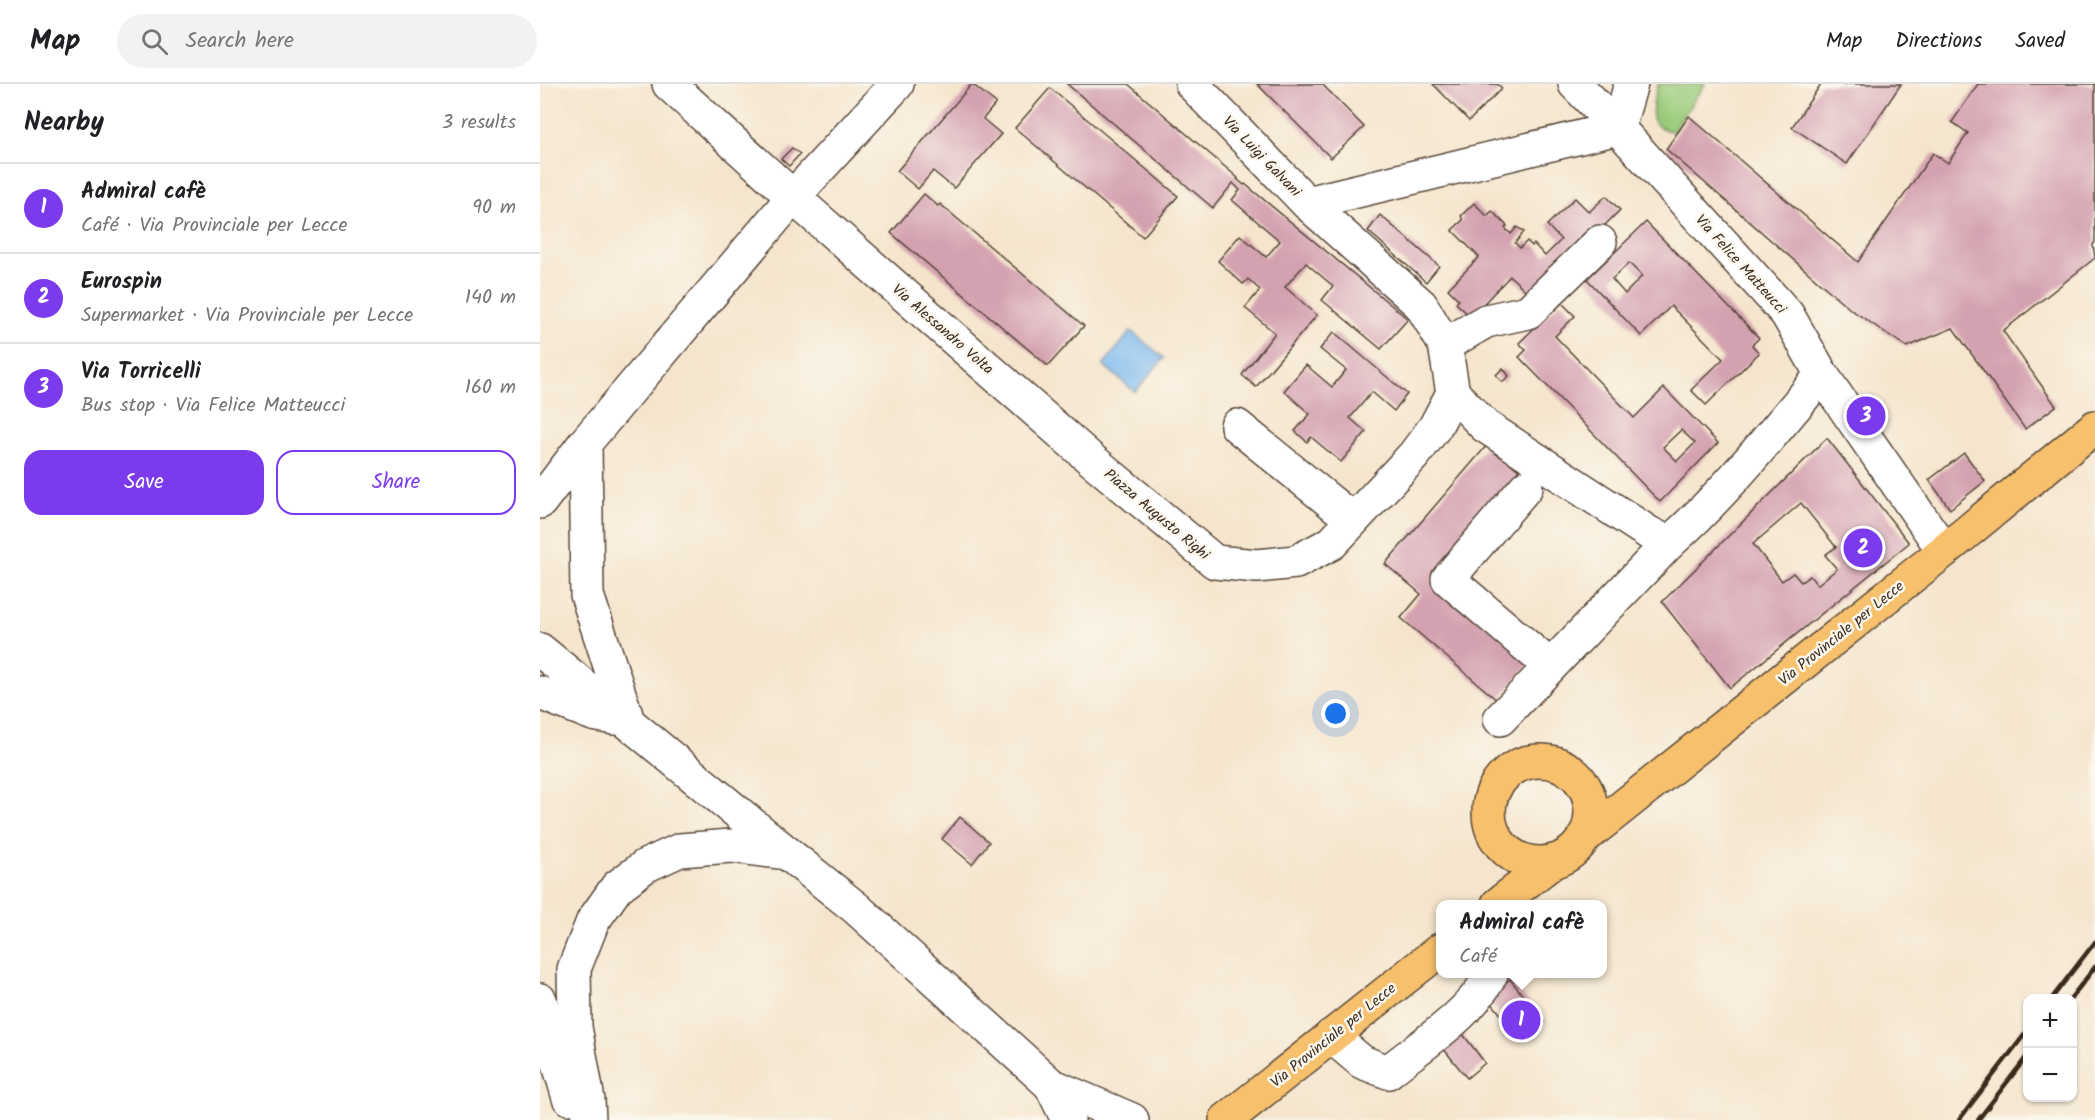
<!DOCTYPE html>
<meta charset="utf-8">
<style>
:root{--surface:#fff;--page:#f2f2f2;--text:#202124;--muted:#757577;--line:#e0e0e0;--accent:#7c3aed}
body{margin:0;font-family:Kalam,sans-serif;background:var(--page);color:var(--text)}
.controls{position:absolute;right:18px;bottom:18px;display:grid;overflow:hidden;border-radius:12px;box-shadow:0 2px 4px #0004}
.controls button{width:54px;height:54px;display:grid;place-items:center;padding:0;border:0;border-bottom:2px solid var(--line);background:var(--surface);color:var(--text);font:30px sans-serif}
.you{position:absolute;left:796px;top:630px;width:21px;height:21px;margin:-15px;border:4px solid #fff;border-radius:50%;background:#1a73e8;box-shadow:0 0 0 9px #1a73e833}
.badge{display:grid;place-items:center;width:39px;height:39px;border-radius:50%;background:var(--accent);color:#fff;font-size:20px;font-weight:700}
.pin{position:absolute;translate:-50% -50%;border:3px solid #fff;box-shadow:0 2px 6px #0006}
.popup{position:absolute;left:896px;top:816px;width:171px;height:78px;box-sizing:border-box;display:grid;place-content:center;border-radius:12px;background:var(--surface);filter:drop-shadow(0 2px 4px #0005);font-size:20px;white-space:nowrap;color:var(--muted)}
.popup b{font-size:22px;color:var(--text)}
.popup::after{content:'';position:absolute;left:50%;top:100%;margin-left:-12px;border:12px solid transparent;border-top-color:var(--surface)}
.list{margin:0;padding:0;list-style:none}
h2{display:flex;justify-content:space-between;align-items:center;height:78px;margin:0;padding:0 24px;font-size:26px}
h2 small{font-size:20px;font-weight:400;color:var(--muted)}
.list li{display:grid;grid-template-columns:39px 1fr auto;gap:18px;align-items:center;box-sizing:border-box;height:90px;padding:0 24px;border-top:2px solid var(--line)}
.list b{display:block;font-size:22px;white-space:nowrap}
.list p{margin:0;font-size:20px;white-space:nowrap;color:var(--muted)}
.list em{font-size:20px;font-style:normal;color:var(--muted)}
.actions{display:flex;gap:12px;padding:18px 24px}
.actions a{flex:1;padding:14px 0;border:2px solid var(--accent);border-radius:18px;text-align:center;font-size:21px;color:var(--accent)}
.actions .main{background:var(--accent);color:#fff}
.icon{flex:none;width:33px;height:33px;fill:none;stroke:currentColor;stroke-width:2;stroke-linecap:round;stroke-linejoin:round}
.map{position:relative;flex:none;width:1555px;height:1036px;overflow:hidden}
header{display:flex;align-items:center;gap:36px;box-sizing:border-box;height:84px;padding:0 30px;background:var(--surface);border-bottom:2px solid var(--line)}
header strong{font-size:28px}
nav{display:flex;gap:33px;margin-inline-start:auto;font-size:21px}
.search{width:420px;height:54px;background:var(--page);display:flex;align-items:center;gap:15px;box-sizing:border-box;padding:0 21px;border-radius:33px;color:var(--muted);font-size:22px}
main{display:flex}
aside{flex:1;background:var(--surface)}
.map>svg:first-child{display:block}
.green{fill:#9acb7a;stroke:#6a7a4c;stroke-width:1.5}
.water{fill:#7bbaef;stroke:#5b7286;stroke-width:1.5}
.building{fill:#d4a1b0;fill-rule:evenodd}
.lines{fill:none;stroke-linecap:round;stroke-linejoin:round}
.minor-casing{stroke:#574638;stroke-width:36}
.major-casing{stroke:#574638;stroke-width:36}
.minor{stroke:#fff;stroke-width:33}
.major{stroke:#f7c06c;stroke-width:33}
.rail{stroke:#3b2a1e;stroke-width:4.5}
.labels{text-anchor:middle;stroke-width:5;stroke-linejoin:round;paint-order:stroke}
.street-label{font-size:15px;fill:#3b2a1e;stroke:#fbf7ec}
</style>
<header>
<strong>Map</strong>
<div class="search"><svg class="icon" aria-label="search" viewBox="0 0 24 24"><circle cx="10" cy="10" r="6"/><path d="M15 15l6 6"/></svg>Search here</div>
<nav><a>Map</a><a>Directions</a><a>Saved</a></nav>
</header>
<main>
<aside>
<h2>Nearby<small>3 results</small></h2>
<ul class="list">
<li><span class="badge">1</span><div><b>Admiral cafè</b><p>Café · Via Provinciale per Lecce</p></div><em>90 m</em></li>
<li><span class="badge">2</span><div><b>Eurospin</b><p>Supermarket · Via Provinciale per Lecce</p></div><em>140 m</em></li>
<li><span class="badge">3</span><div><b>Via Torricelli</b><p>Bus stop · Via Felice Matteucci</p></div><em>160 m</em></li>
</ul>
<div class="actions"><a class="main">Save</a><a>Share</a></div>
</aside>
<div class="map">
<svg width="1555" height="1036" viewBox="0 0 1555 1036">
<rect width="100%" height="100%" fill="#fbf7ec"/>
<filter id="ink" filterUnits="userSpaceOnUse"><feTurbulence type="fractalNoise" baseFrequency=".0167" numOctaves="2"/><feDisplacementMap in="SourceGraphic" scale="12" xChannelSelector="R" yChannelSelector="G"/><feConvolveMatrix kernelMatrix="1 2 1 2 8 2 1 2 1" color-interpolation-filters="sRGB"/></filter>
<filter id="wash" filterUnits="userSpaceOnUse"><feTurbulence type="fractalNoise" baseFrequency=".008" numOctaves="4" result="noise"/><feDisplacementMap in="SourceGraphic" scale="24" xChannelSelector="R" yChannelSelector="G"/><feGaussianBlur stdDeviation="1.35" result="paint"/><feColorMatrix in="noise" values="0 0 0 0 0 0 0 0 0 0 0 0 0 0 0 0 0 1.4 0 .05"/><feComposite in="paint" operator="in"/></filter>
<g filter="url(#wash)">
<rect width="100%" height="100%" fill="#f5e5cd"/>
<!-- green -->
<path class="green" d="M1118,0H1165L1133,47C1103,44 1113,20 1118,0Z"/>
<!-- water -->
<path class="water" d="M591,247L624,274L595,308L563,281Z"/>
<g id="blocks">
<!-- building -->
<g class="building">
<path d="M432,0L456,19L443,35L461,50L414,104L393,87L378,105L357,87Z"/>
<path d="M527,0H588L698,94L697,95L704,101L705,100L868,235L841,265L782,216L793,202L766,179L745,203L777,231L716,303L702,291L735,249L705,224L720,206L708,195L703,200L678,177L700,151L726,173L740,157L692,116L700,106L693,99L673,124Z"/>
<path d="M717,0H782L824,43L791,74Z"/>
<path d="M893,0H957L962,4L929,37Z"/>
<path d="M1281,0H1361L1307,80L1252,43Z"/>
<path d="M1438,0H1555V158L1553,161L1555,174L1463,247L1516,322L1485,345L1413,244L1367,263L1310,225L1126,65L1149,32L1318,178L1393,69L1408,79L1428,49L1412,38Z"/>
<path d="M510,4L638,112L603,153L475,44Z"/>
<path d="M252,64L260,70L249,82L241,75Z"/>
<path d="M384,110L398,122L400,120L544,242L508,282L351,149Z"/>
<path d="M1066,112L1080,126L993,213L970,192L931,233L916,219L919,216L908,205L939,173L912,146L923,136L921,132L934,119L947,132L952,127L967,142L965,144L971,150L977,143L984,148L975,159L980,164L987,157L992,162L994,160L1005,172L1021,156L1007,141L1035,114L1049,128Z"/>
<path d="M840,131L899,182L886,198L828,147Z"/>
<path d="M1106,138L1219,254L1212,261L1219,269L1166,321L1151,306L1183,275L1131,222L1101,252L1047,195ZM1089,179L1102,192L1085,210L1072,195Z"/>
<path d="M1021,218L1035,232L1015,252L1094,334L1124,304L1178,359L1120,418L979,273L986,266L979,259ZM1141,346L1155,359L1137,377L1123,363Z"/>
<path d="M794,248L867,310L854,327L832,308L810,334L826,348L801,378L771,353L767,358L755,347L770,330L744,307L766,281L792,303L806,286L780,265Z"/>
<path d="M963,284L969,292L962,298L956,291Z"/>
<path d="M1330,317L1337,329L1331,333L1324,321Z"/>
<path d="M1287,354L1369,459L1190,604L1122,518ZM1261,419L1296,463L1285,471L1297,485L1277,501L1270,492L1261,498L1253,489L1242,497L1213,460Z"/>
<path d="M948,360L982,389L892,496L991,578L958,617L861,534L881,510L845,480Z"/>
<path d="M1424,369L1445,397L1410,425L1389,396Z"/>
<path d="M420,733L449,758L432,780L402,755Z"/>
<path d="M970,895L1004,938L981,956L947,913Z"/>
<path d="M922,949L945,979L927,994L903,964Z"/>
</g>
</g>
</g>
<g filter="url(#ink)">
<use href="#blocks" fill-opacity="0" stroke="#574638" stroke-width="1.5"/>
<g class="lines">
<!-- minor casing -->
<g class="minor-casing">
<g id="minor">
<path d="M129,0L253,113L552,376L675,478L717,482L756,478L792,459L874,371L895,343L913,309"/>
<path d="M652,0L767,119L881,221L905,261L913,309L945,342L1109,449L1129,459C1186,409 1233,348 1282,291"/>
<path d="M1035,0L1078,44L1247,230L1282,291L1404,467"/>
<path d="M1078,44L1091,0"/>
<path d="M767,119L1078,44"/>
<path d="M905,261L946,237L988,228L1060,158"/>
<path d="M697,342L813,436"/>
<path d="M45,359L47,511L88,637"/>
<path d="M986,403L908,495L1010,582"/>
<path d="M0,418L45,359L253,113L357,0"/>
<path d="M0,566L247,769L316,824L511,1001L592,1036"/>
<path d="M0,609L53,630L74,634"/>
<path d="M960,635L1129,459"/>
<path d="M0,916L29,1014"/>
<path d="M791,952L822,978L848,988C881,961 934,928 951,890"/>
<path d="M511,1001L528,1036"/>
<path d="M49,1036L48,1016L35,943L34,885L53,837L77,803L105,782L140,766L191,762L247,769"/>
</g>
</g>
<!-- major casing -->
<g class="major-casing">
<g id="major">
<circle cx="1000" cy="728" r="51"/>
<path d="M1046,752L1404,467L1555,343"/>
<path d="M958,820L1014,777"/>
<path d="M686,1036L900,866"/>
</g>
</g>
<!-- minor -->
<use href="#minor" class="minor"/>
<!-- major -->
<use href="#major" class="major"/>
<!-- rail -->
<g class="rail">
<path d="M1512,914L1555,858"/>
<path d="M1531,914L1555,883"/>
<path d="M1419,1036L1488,946"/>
<path d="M1438,1036L1488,971"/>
</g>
</g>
</g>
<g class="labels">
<!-- street labels -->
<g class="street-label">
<text transform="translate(722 72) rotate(46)" y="5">Via Luigi Galvani</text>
<text transform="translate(1201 180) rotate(48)" y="5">Via Felice Matteucci</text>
<text transform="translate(403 245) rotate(41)" y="5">Via Alessandro Volta</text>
<text transform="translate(617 430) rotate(40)" y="5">Piazza Augusto Righi</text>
<text transform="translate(1301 549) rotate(-39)" y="5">Via Provinciale per Lecce</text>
<text transform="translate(793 951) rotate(-39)" y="5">Via Provinciale per Lecce</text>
</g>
</g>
</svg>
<div class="controls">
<button>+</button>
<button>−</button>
</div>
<div class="you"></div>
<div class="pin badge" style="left:981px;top:936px">1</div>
<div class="popup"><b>Admiral cafè</b>Café</div>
<div class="pin badge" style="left:1323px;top:464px">2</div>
<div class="pin badge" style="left:1326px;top:332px">3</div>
</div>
</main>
